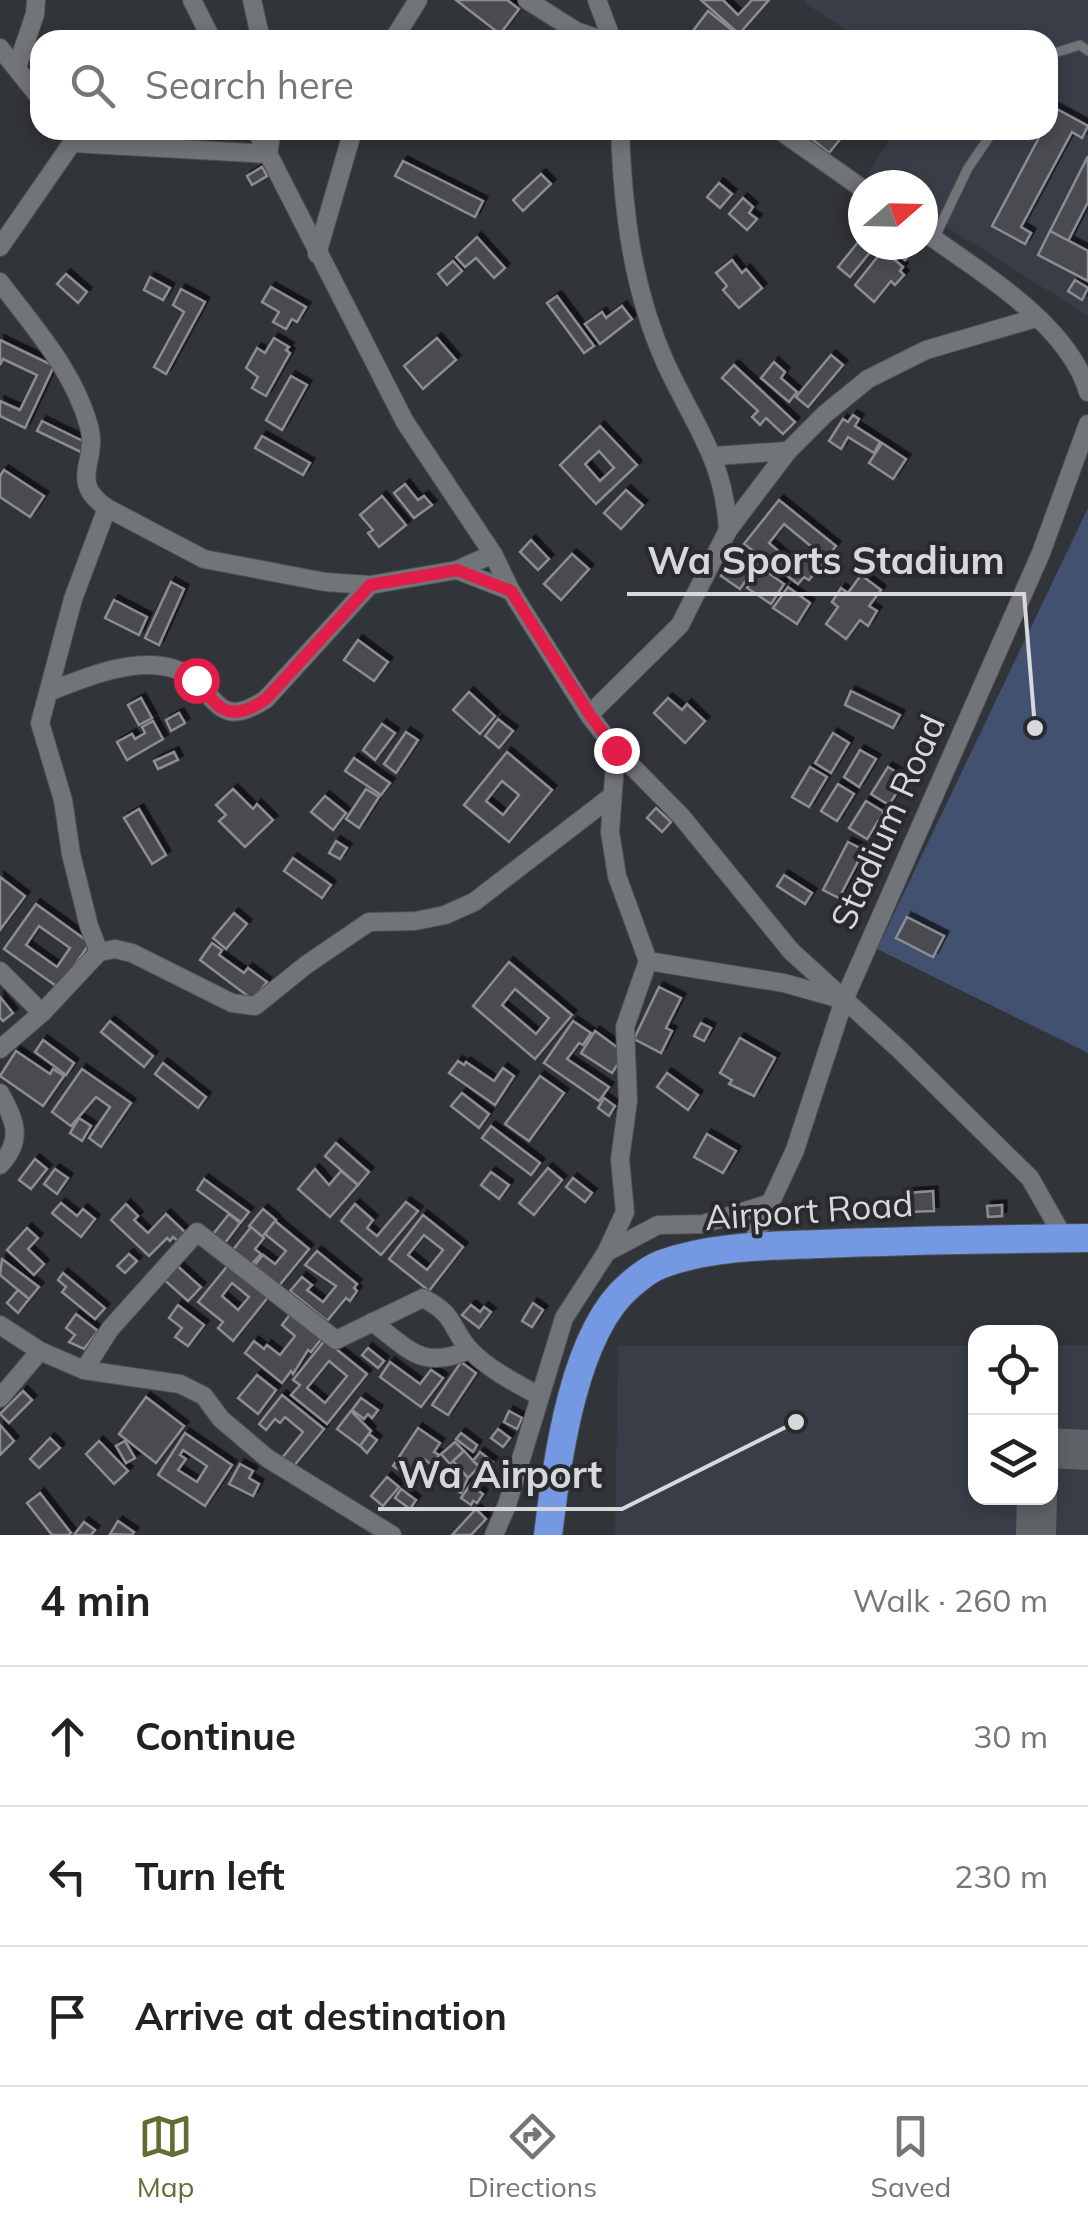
<!DOCTYPE html>
<meta charset="utf-8">
<style>
:root{--surface:#fff;--page:#f2f2f2;--text:#222;--muted:#767676;--line:#e0e0e0;--accent:#666a33}
body{margin:0;font-family:Mulish,sans-serif;background:var(--page);color:var(--text)}
.controls{position:absolute;right:30px;bottom:30px;display:grid;overflow:hidden;border-radius:20px;box-shadow:0 5px 15px #0003}
.controls button{width:90px;height:90px;display:grid;place-items:center;padding:0;border:0;border-bottom:2px solid var(--line);background:var(--surface);color:var(--text);font:50px sans-serif}
.compass{position:absolute;left:848px;top:170px;width:90px;height:90px;border-radius:50%;background:var(--surface);box-shadow:0 5px 15px #0003;rotate:70deg}
.stop{position:absolute;width:30px;height:30px;margin:-22px;border:8px solid #e11d48;border-radius:50%;background:#fff}
.stop.end{background:#e11d48;border-color:#fff;box-shadow:0 2px 10px #0008}
.list{margin:0;padding:0;list-style:none}
h2{display:flex;justify-content:space-between;align-items:center;height:130px;margin:0;padding:0 40px;font-size:42px}
h2 small{font-size:32px;font-weight:400;color:var(--muted)}
.list li{display:grid;grid-template-columns:65px 1fr auto;gap:30px;align-items:center;box-sizing:border-box;height:140px;padding:0 40px;border-top:2px solid var(--line)}
.list b{display:block;font-size:38px;white-space:nowrap}
.list em{font-size:32px;font-style:normal;color:var(--muted)}
.icon{flex:none;width:55px;height:55px;fill:none;stroke:currentColor;stroke-width:2;stroke-linecap:round;stroke-linejoin:round}
.map{position:relative;flex:none;width:1088px;height:1535px;overflow:hidden}
.search{position:absolute;background:var(--surface);box-shadow:0 5px 15px #0003;left:30px;right:30px;top:30px;height:110px;display:flex;align-items:center;gap:25px;box-sizing:border-box;padding:0 35px;border-radius:30px;color:var(--muted);font-size:38px}
.sheet{height:550px;background:var(--surface)}
nav{display:flex;justify-content:space-around;align-items:center;box-sizing:border-box;height:140px;border-top:2px solid var(--line);background:var(--surface);font-size:28px;color:var(--muted)}
nav a{display:grid;justify-items:center;gap:5px}
nav .on{color:var(--accent)}
.map>svg:first-child{display:block}
.built{fill:#383d47}
.green{fill:#42516f}
.lines{fill:none;stroke-linecap:round;stroke-linejoin:round}
.taxiway{stroke:#5f6266;stroke-width:40}
.building{fill:#494c51;stroke:#8a8d93;stroke-width:2.5;fill-rule:evenodd;filter:url(#shadow)}
.service-casing{stroke:#4e5154;stroke-width:11}
.minor-casing{stroke:#4e5154;stroke-width:20}
.trunk-casing{stroke:#4e5154;stroke-width:30}
.service{stroke:#717479;stroke-width:9}
.minor{stroke:#717479;stroke-width:18}
.trunk{stroke:#7499e2;stroke-width:28}
.route{stroke:#e11d48;stroke-width:12}
.labels{text-anchor:middle;stroke-width:8;stroke-linejoin:round;paint-order:stroke}
.street-label{font-size:35px;fill:#d7d8db;stroke:#282a2e}
.leader{fill:none;stroke:#d7d8db;stroke-width:4}
.callout-dot{fill:#d7d8db;stroke:#282a2e;stroke-width:4}
.callout-label{font-size:38px;text-anchor:middle;font-weight:bold;fill:#d7d8db;stroke:#282a2e;stroke-width:8;stroke-linejoin:round;paint-order:stroke}
</style>
<div class="map">
<svg width="1088" height="1535" viewBox="0 0 1088 1535">
<defs>
<filter id="shadow"><feDropShadow dx="4.5" dy="-4.5" stdDeviation="0" flood-color="#0009"/></filter>
</defs>
<rect width="100%" height="100%" fill="#313438"/>
<!-- built -->
<g class="built">
<path d="M807,0H1088V316L923,212V185H880L866,176L897,130H1048V40H838L845,29L804,3Z"/>
<path d="M1051,1345H1088V1535H615L618,1346H975L976,1498H1050Z"/>
</g>
<!-- green -->
<path class="green" d="M1088,508V1053L877,949Z"/>
<g class="lines">
<!-- taxiway -->
<g class="taxiway">
<path d="M1050,1448L1088,1450"/>
<path d="M1036,1535L1037,1498"/>
</g>
</g>
<!-- building -->
<g class="building">
<path d="M456,0H507L519,9L500,34Z"/>
<path d="M701,0H723L738,15L752,0H769L739,34Z"/>
<path d="M708,11L732,30L725,40H695L689,36Z"/>
<path d="M1055,108L1088,126L1082,138L1072,132L1021,227L1031,233L1025,244L992,226L1043,130H1048V121Z"/>
<path d="M801,130H833L842,137L829,153Z"/>
<path d="M1088,156V202L1068,241L1050,231Z"/>
<path d="M403,161L483,201L475,217L395,176Z"/>
<path d="M262,167L267,176L252,185L247,176Z"/>
<path d="M541,174L551,184L523,211L513,200Z"/>
<path d="M719,183L732,194L720,208L707,197Z"/>
<path d="M743,198L753,207L749,213L757,219L747,230L729,214Z"/>
<path d="M1050,231L1088,251V281L1038,255Z"/>
<path d="M863,236V245H876L850,277L838,267Z"/>
<path d="M477,237L505,268L494,278L476,258L465,267L456,257Z"/>
<path d="M893,245H910L914,248L905,260L890,248Z"/>
<path d="M883,250L903,267L900,271L904,275L895,285L891,281L874,302L855,285Z"/>
<path d="M732,260L742,273L746,269L762,288L739,308L723,290L727,286L716,273Z"/>
<path d="M453,261L462,271L447,285L438,274Z"/>
<path d="M66,274L87,292L78,303L57,284Z"/>
<path d="M150,277L170,288L163,300L144,290Z"/>
<path d="M1075,280L1088,288L1082,300L1068,291Z"/>
<path d="M271,287L306,307L297,322L292,319L286,329L273,322L279,312L262,302Z"/>
<path d="M181,289L205,302L166,374L154,367L184,312L173,305Z"/>
<path d="M557,296L594,346L584,353L547,303Z"/>
<path d="M622,306L632,319L600,344L585,324L602,312L606,318Z"/>
<path d="M274,338L289,347L286,350L290,353L266,396L252,388L258,377L246,368L257,348L265,353Z"/>
<path d="M437,338L456,360L423,389L404,366Z"/>
<path d="M0,340L54,366L25,428L0,416V401L20,410L37,375L3,359L0,365Z"/>
<path d="M831,355L843,365L808,407L796,397Z"/>
<path d="M774,362L785,372L781,378L797,392L789,402L761,378Z"/>
<path d="M734,365L795,422L783,434L766,418L760,425L752,417L758,411L722,378Z"/>
<path d="M291,376L307,385L282,430L266,420Z"/>
<path d="M853,415L859,419L855,426L880,442L874,453L848,437L841,449L829,441L843,419L848,422Z"/>
<path d="M42,421L89,444L85,454L37,431Z"/>
<path d="M600,426L637,465L596,504L560,465ZM599,451L614,468L600,481L585,464Z"/>
<path d="M262,436L310,463L303,475L255,448Z"/>
<path d="M882,443L906,459L893,479L869,463Z"/>
<path d="M4,470L44,496L30,517L0,497V476Z"/>
<path d="M405,484L418,500L424,496L432,505L414,518L394,493Z"/>
<path d="M626,490L643,505L621,529L604,513Z"/>
<path d="M382,496L406,525L379,547L368,533L373,530L360,515Z"/>
<path d="M779,500L836,546L809,580L804,577L798,584L744,544ZM784,524L813,548L797,567L769,543Z"/>
<path d="M531,540L549,559L538,570L520,552Z"/>
<path d="M738,551L757,564L740,589L721,576Z"/>
<path d="M572,554L589,569L561,600L544,584Z"/>
<path d="M760,567L784,584L771,604L747,588Z"/>
<path d="M861,575L881,590L869,606L877,611L868,626L860,620L846,639L826,624L838,607L832,602L841,588L848,593Z"/>
<path d="M171,582L184,589L159,645L145,638Z"/>
<path d="M788,587L810,603L797,624L773,608Z"/>
<path d="M114,600L147,617L139,635L105,618Z"/>
<path d="M358,640L388,662L374,681L344,660Z"/>
<path d="M851,691L900,715L893,728L845,705Z"/>
<path d="M469,692L495,716L480,734L453,710Z"/>
<path d="M141,698L152,718L139,725L128,705Z"/>
<path d="M668,698L682,710L687,704L705,721L685,743L654,713Z"/>
<path d="M179,713L185,723L171,731L166,720Z"/>
<path d="M498,719L513,731L499,748L485,736Z"/>
<path d="M153,721L163,739L127,760L117,742L132,734L135,739L145,733L142,727Z"/>
<path d="M382,724L395,733L375,760L363,750Z"/>
<path d="M406,732L418,740L396,773L384,764Z"/>
<path d="M833,733L849,743L831,773L815,763Z"/>
<path d="M860,750L876,759L859,787L844,777Z"/>
<path d="M174,752L178,760L158,769L154,761Z"/>
<path d="M507,752L552,790L509,842L464,805ZM502,781L519,795L503,815L486,801Z"/>
<path d="M354,758L390,783L381,795L345,771Z"/>
<path d="M810,767L827,777L809,807L792,797Z"/>
<path d="M888,767L906,778L889,805L871,794Z"/>
<path d="M838,784L854,794L837,821L821,811Z"/>
<path d="M233,789L253,809L257,804L273,820L245,847L219,821L226,815L216,805Z"/>
<path d="M366,789L379,797L359,828L346,819Z"/>
<path d="M325,796L346,813L333,830L311,812Z"/>
<path d="M866,801L884,812L867,839L849,828Z"/>
<path d="M656,808L671,822L662,832L647,818Z"/>
<path d="M139,809L166,855L152,864L124,818Z"/>
<path d="M336,841L347,848L340,859L329,853Z"/>
<path d="M848,842L864,850L839,898L823,890Z"/>
<path d="M293,858L331,885L322,898L284,871Z"/>
<path d="M784,875L812,893L805,904L777,886Z"/>
<path d="M0,877L25,896L0,930Z"/>
<path d="M36,904L90,943L59,988L4,949ZM39,926L70,948L57,967L26,945Z"/>
<path d="M234,913L247,924L226,949L213,938Z"/>
<path d="M907,917L944,936L933,957L896,938Z"/>
<path d="M212,943L222,950L219,955L244,973L248,968L267,982L253,1000L200,960Z"/>
<path d="M509,962L572,1015L535,1059L473,1006ZM515,989L549,1018L536,1034L502,1005Z"/>
<path d="M659,987L681,998L666,1028L672,1031L661,1053L634,1039Z"/>
<path d="M0,997L13,1013L3,1021L0,1018Z"/>
<path d="M110,1021L153,1056L144,1067L101,1032Z"/>
<path d="M573,1021L591,1033L583,1045L579,1043L567,1059L609,1087L599,1101L544,1063Z"/>
<path d="M701,1023L711,1028L704,1041L694,1036Z"/>
<path d="M595,1031L625,1053L612,1073L581,1053Z"/>
<path d="M740,1038L775,1058L754,1096L729,1084L732,1080L720,1073Z"/>
<path d="M43,1040L74,1063L66,1075L35,1052Z"/>
<path d="M16,1051L50,1074L53,1069L64,1076L43,1106L0,1076Z"/>
<path d="M458,1061L464,1065L466,1062L494,1081L503,1068L514,1076L495,1105L449,1073Z"/>
<path d="M163,1063L206,1097L198,1108L155,1074Z"/>
<path d="M82,1069L131,1103L101,1147L89,1138L110,1107L96,1097L71,1126L52,1112Z"/>
<path d="M667,1073L698,1095L688,1110L657,1087Z"/>
<path d="M540,1076L564,1093L529,1141L505,1124Z"/>
<path d="M462,1093L489,1114L479,1128L451,1106Z"/>
<path d="M604,1098L615,1106L609,1116L598,1108Z"/>
<path d="M79,1118L91,1126L82,1141L70,1133Z"/>
<path d="M491,1126L540,1163L531,1175L482,1138Z"/>
<path d="M707,1134L736,1151L723,1173L694,1157Z"/>
<path d="M336,1143L369,1172L358,1185L325,1156Z"/>
<path d="M35,1159L47,1169L31,1189L19,1180Z"/>
<path d="M548,1168L562,1180L534,1215L519,1203Z"/>
<path d="M55,1169L68,1178L57,1194L44,1184Z"/>
<path d="M315,1169L329,1185L341,1171L358,1185L330,1217L298,1189Z"/>
<path d="M491,1172L509,1185L499,1199L481,1185Z"/>
<path d="M573,1178L592,1193L585,1202L566,1187Z"/>
<path d="M204,1179L249,1212L241,1222L197,1190Z"/>
<path d="M933,1191L934,1211L908,1212L907,1193Z"/>
<path d="M406,1202L418,1211L381,1255L341,1221L355,1204L373,1220L367,1228L377,1236Z"/>
<path d="M61,1203L77,1216L83,1209L95,1219L81,1237L52,1213Z"/>
<path d="M126,1204L138,1216L134,1220L148,1233L166,1214L186,1233L178,1241L173,1237L170,1241L167,1238L149,1256L111,1220Z"/>
<path d="M1002,1205V1216L988,1217L987,1206Z"/>
<path d="M263,1209L276,1220L262,1237L249,1226Z"/>
<path d="M229,1214L240,1223L222,1247L210,1238Z"/>
<path d="M423,1215L463,1247L429,1291L389,1259ZM424,1235L443,1250L427,1270L408,1255Z"/>
<path d="M275,1221L309,1249L278,1287L253,1267L263,1255L275,1264L286,1251L265,1234Z"/>
<path d="M251,1227L264,1238L255,1249L261,1254L250,1266L232,1251Z"/>
<path d="M27,1228L38,1238L28,1249L44,1264L34,1275L7,1250Z"/>
<path d="M317,1251L357,1284L354,1288L357,1291L350,1301L346,1298L327,1321L290,1291L302,1277L312,1285L307,1290L323,1302L336,1286L305,1265Z"/>
<path d="M129,1254L137,1261L125,1273L117,1266Z"/>
<path d="M2,1259L39,1287L29,1299L0,1275Z"/>
<path d="M174,1263L201,1287L188,1301L161,1277Z"/>
<path d="M229,1264L269,1296L233,1341L218,1328L223,1322L198,1302ZM232,1283L249,1297L238,1310L222,1296Z"/>
<path d="M63,1273L105,1308L95,1319L62,1292L66,1287L58,1280Z"/>
<path d="M18,1290L29,1299L18,1313L7,1303Z"/>
<path d="M533,1303L543,1310L532,1327L522,1321Z"/>
<path d="M178,1305L204,1325L188,1346L175,1337L182,1328L169,1318Z"/>
<path d="M471,1305L480,1312L484,1307L491,1312L479,1328L462,1315Z"/>
<path d="M291,1313L322,1338L311,1352L308,1350L293,1374L291,1371L282,1383L245,1353L254,1341L264,1349L267,1345L280,1355L295,1336L282,1325Z"/>
<path d="M76,1314L98,1331L84,1349L69,1342L75,1335L66,1328Z"/>
<path d="M325,1340L367,1374L327,1424L291,1395L300,1385L293,1380ZM329,1361L347,1376L325,1403L307,1388Z"/>
<path d="M368,1348L384,1361L378,1368L362,1355Z"/>
<path d="M390,1362L420,1384L431,1370L443,1378L421,1407L380,1377Z"/>
<path d="M461,1362L476,1373L448,1415L432,1405Z"/>
<path d="M257,1375L276,1390L258,1414L238,1398Z"/>
<path d="M23,1391L32,1400L9,1423L0,1414Z"/>
<path d="M282,1395L324,1429L293,1467L282,1458L303,1432L285,1417L280,1423L275,1419L266,1430L259,1424Z"/>
<path d="M146,1397L184,1426L156,1463L119,1434Z"/>
<path d="M361,1398L378,1410L372,1418L368,1414L364,1419L352,1410Z"/>
<path d="M351,1411L371,1431L360,1446L337,1429Z"/>
<path d="M509,1411L522,1418L517,1429L504,1422Z"/>
<path d="M0,1425L14,1441L0,1455Z"/>
<path d="M418,1428L440,1443L434,1452L439,1455L432,1465L424,1459L415,1481L393,1466Z"/>
<path d="M498,1429L510,1438L503,1447L491,1438Z"/>
<path d="M185,1433L232,1465L205,1506L158,1475ZM183,1450L207,1466L197,1482L178,1470L186,1459L180,1455Z"/>
<path d="M461,1433L477,1445L473,1452L456,1439Z"/>
<path d="M369,1434L377,1440L367,1453L360,1446Z"/>
<path d="M50,1438L60,1448L39,1468L30,1459Z"/>
<path d="M99,1441L128,1471L114,1484L86,1454Z"/>
<path d="M125,1441L135,1458L126,1463L116,1446Z"/>
<path d="M455,1442L464,1451L450,1464L441,1454Z"/>
<path d="M464,1451L479,1467L468,1478L453,1461Z"/>
<path d="M480,1452L493,1462L486,1471L473,1461Z"/>
<path d="M240,1464L253,1471L249,1478L259,1484L253,1496L229,1484Z"/>
<path d="M459,1468L468,1478L461,1493L448,1485Z"/>
<path d="M387,1477L399,1487L383,1506L371,1496Z"/>
<path d="M470,1485L483,1494L477,1503L473,1501L471,1505L461,1498Z"/>
<path d="M401,1489L416,1500L410,1509L395,1498Z"/>
<path d="M40,1493L71,1533L68,1535H52L27,1503Z"/>
<path d="M476,1509L486,1519L471,1535H452Z"/>
<path d="M118,1521L134,1532L132,1535L110,1534Z"/>
<path d="M84,1522L95,1530L91,1535H74Z"/>
</g>
<g class="lines">
<!-- service casing -->
<g class="service-casing">
<g id="service">
<path d="M1048,55L1080,45L1088,51"/>
<path d="M934,239L968,168L994,130"/>
</g>
</g>
<!-- minor casing -->
<g class="minor-casing">
<g id="minor">
<path d="M192,0L212,40"/>
<path d="M252,0L261,40"/>
<path d="M527,0L576,31L602,40"/>
<path d="M597,0L612,40"/>
<path d="M393,40L418,0"/>
<path d="M0,48L40,98"/>
<path d="M17,67L35,14L36,0"/>
<path d="M256,130L405,422L493,554L511,591L589,715L616,750L681,816L791,951L900,1050L1030,1178L1064,1238"/>
<path d="M620,130C623,211 632,289 666,364C694,425 724,459 728,530"/>
<path d="M779,130L863,189"/>
<path d="M73,143L268,154L272,130"/>
<path d="M923,231C978,271 1068,323 1088,392"/>
<path d="M0,247L81,130"/>
<path d="M317,254L353,130"/>
<path d="M0,282C34,328 73,369 89,426C99,462 67,481 107,508L204,559L325,582L370,585L457,570L493,554"/>
<path d="M714,456L788,451"/>
<path d="M457,570L511,591"/>
<path d="M51,691C86,677 137,656 175,669C217,682 211,736 266,699L370,585"/>
<path d="M589,715L680,625L728,530L788,451L825,414L868,379L926,350L1036,318"/>
<path d="M99,952L89,926L71,854L63,800L40,723L73,599L107,508"/>
<path d="M648,961L784,983L844,1000"/>
<path d="M0,971L42,1013"/>
<path d="M0,1049L42,1013L99,952L115,949L132,953L232,1003L255,1006L306,965L369,922L415,921L445,915L474,902L612,796"/>
<path d="M0,1093C16,1122 23,1140 0,1165"/>
<path d="M750,1247L795,1150L844,1000L1041,553L1088,424"/>
<path d="M607,1252L658,1225L703,1224L771,1203"/>
<path d="M372,1322C411,1350 420,1370 470,1350"/>
<path d="M0,1325L40,1351L84,1370L180,1384L204,1396L221,1419L267,1458L392,1535"/>
<path d="M84,1370L110,1329L197,1232L336,1340L423,1298C458,1316 449,1328 471,1351C490,1370 516,1383 539,1396"/>
<path d="M0,1398L40,1351"/>
<path d="M494,1535L507,1505L564,1318L606,1253L625,1212L620,1159L628,1101L625,1027L648,961L617,876L610,832L616,750"/>
</g>
</g>
<!-- trunk casing -->
<g class="trunk-casing">
<path id="trunk" d="M548,1535C557,1464 572,1334 630,1285C638,1278 651,1268 662,1264C711,1246 768,1246 820,1244C910,1240 999,1239 1088,1238"/>
</g>
<!-- service -->
<use href="#service" class="service"/>
<!-- minor -->
<use href="#minor" class="minor"/>
<!-- trunk -->
<use href="#trunk" class="trunk"/>
</g>
<g class="lines">
<!-- route -->
<path class="route" d="M196,680C219,710 229,724 266,699L370,585L457,570L511,591L590,715L616,750"/>
</g>
<g class="labels">
<!-- street labels -->
<g class="street-label">
<text transform="translate(888 822) rotate(-66)" y="12">Stadium Road</text>
<text transform="translate(809 1211) rotate(-4)" y="12">Airport Road</text>
</g>
</g>
<!-- callouts -->
<path class="leader" d="M1035 728L1024 594H627M796 1422L622 1509H378"/>
<g class="callout-dot">
<circle cx="1035" cy="728" r="10"/>
<circle cx="796" cy="1422" r="10"/>
</g>
<g class="callout-label">
<text x="826" y="574">Wa Sports Stadium</text>
<text x="500" y="1488">Wa Airport</text>
</g>
</svg>
<div class="controls">
<button><svg class="icon" aria-label="locate" viewBox="0 0 24 24"><circle cx="12" cy="12" r="6"/><path d="M12 2v4M12 18v4M2 12h4M18 12h4"/></svg></button>
<button><svg class="icon" aria-label="layers" viewBox="0 0 24 24"><path d="M12 4l9 5-9 5-9-5zM3 14l9 5 9-5"/></svg></button>
</div>
<svg class="compass" viewBox="-18 -18 36 36"><path d="M0-13l5 13h-10z" fill="#e53935"/><path d="M0 13l5-13h-10z" fill="#767676"/></svg>
<div class="stop" style="left:196px;top:680px"></div>
<div class="stop end" style="left:616px;top:750px"></div>
<div class="search"><svg class="icon" aria-label="search" viewBox="0 0 24 24"><circle cx="10" cy="10" r="6"/><path d="M15 15l6 6"/></svg>Search here</div>
</div>
<section class="sheet">
<h2>4 min<small>Walk · 260 m</small></h2>
<ul class="list">
<li><svg class="icon" aria-label="ahead" viewBox="0 0 24 24"><path d="M12 20V5M6 11l6-6 6 6"/></svg><div><b>Continue</b></div><em>30 m</em></li>
<li><svg class="icon" aria-label="left" viewBox="0 0 24 24"><path d="M17 20v-9H6M10 6l-5 5 5 5"/></svg><div><b>Turn left</b></div><em>230 m</em></li>
<li><svg class="icon" aria-label="arrive" viewBox="0 0 24 24"><path d="M6 21V4h12l-3 4 3 4H6"/></svg><div><b>Arrive at destination</b></div></li>
</ul>
</section>
<nav>
<a class="on"><svg class="icon" aria-label="map" viewBox="0 0 24 24"><path d="M3 6l6-2 6 2 6-2v14l-6 2-6-2-6 2zM9 4v14M15 6v14"/></svg>Map</a>
<a><svg class="icon" aria-label="directions" viewBox="0 0 24 24"><path d="M12 3l9 9-9 9-9-9zM9 14v-3h6M13 9l2 2-2 2"/></svg>Directions</a>
<a><svg class="icon" aria-label="saved" viewBox="0 0 24 24"><path d="M7 4h10v16l-5-4-5 4z"/></svg>Saved</a>
</nav>
